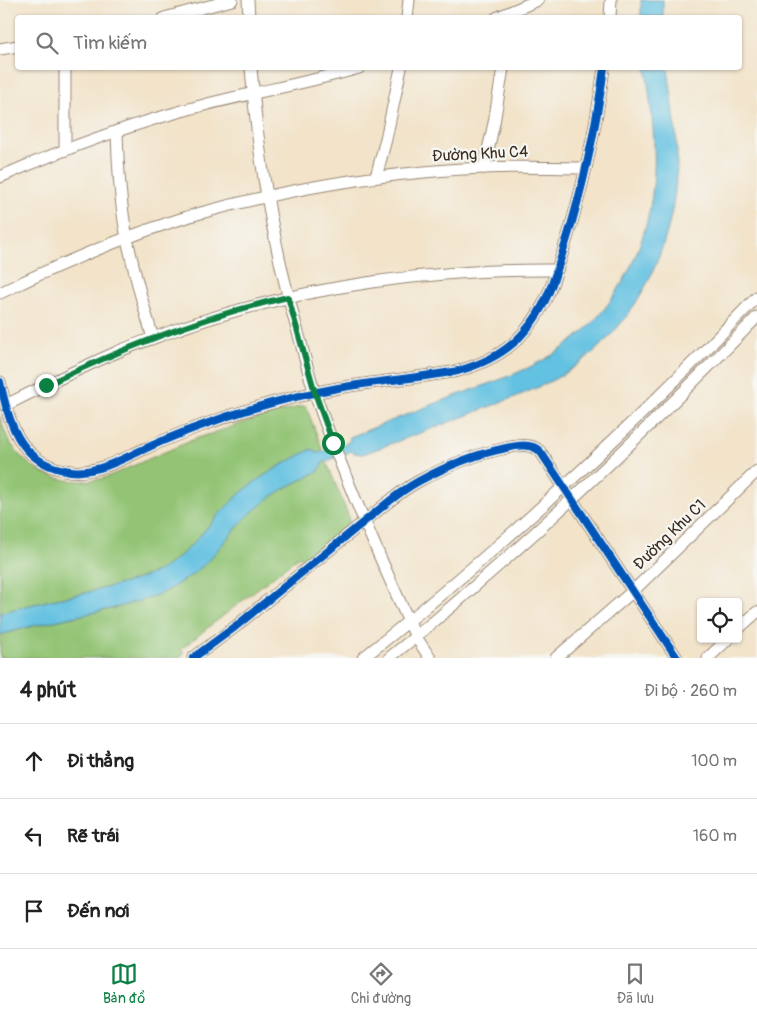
<!DOCTYPE html>
<html lang="vi">
<meta charset="utf-8">
<style>
:root{--surface:#fff;--page:#f2f2f2;--text:#222;--muted:#767676;--line:#e0e0e0;--accent:#0b8043}
body{margin:0;font-family:Pangolin,sans-serif;background:var(--page);color:var(--text)}
.controls{position:absolute;right:15px;bottom:15px;display:grid;overflow:hidden;border-radius:5px;box-shadow:0 1px 4px #0004}
.controls button{width:45px;height:45px;display:grid;place-items:center;padding:0;border:0;border-bottom:1px solid var(--line);background:var(--surface);color:var(--text);font:25px sans-serif}
.stop{position:absolute;width:15px;height:15px;margin:-11px;border:4px solid #0b8043;border-radius:50%;background:#fff}
.stop.end{background:#0b8043;border-color:#fff;box-shadow:0 1px 5px #0008}
.list{margin:0;padding:0;list-style:none}
h2{display:flex;justify-content:space-between;align-items:center;height:65px;margin:0;padding:0 20px;font-size:21px}
h2 small{font-size:16px;font-weight:400;color:var(--muted)}
.list li{display:grid;grid-template-columns:32px 1fr auto;gap:15px;align-items:center;box-sizing:border-box;height:75px;padding:0 20px;border-top:1px solid var(--line)}
.list b{display:block;font-size:19px;white-space:nowrap}
.list em{font-size:16px;font-style:normal;color:var(--muted)}
.icon{flex:none;width:28px;height:28px;fill:none;stroke:currentColor;stroke-width:2;stroke-linecap:round;stroke-linejoin:round}
.map{position:relative;flex:none;width:757px;height:658px;overflow:hidden}
.search{position:absolute;background:var(--surface);box-shadow:0 1px 4px #0004;left:15px;right:15px;top:15px;height:55px;display:flex;align-items:center;gap:12px;box-sizing:border-box;padding:0 18px;border-radius:5px;color:var(--muted);font-size:19px}
.sheet{height:290px;background:var(--surface)}
nav{display:flex;justify-content:space-around;align-items:center;box-sizing:border-box;height:70px;border-top:1px solid var(--line);background:var(--surface);font-size:14px;color:var(--muted)}
nav a{display:grid;justify-items:center;gap:2px}
nav .on{color:var(--accent)}
.map>svg:first-child{display:block}
.green{fill:#93c474;stroke:#677749}
.water{fill:#63c1e1;stroke:#4f7680}
.lines{fill:none;stroke-linecap:round;stroke-linejoin:round}
.street-casing{stroke:#968674;stroke-width:13}
.street{stroke:#fff;stroke-width:11}
.cycleway-casing{stroke:#f6f6f2;stroke-width:11}
.cycleway{stroke:#0057b8;stroke-width:8}
.route{stroke:#0b8043;stroke-width:6}
.labels{text-anchor:middle;stroke-width:4.5;stroke-linejoin:round;paint-order:stroke}
.street-label{font-size:16px;fill:#3b2a1e;stroke:#f6f6f2}
</style>
<div class="map">
<svg width="757" height="658" viewBox="0 0 757 658">
<rect width="100%" height="100%" fill="#f6f6f2"/>
<filter id="ink" filterUnits="userSpaceOnUse"><feTurbulence type="fractalNoise" baseFrequency=".02" numOctaves="2"/><feDisplacementMap in="SourceGraphic" scale="10" xChannelSelector="R" yChannelSelector="G"/><feConvolveMatrix kernelMatrix="1 2 1 2 8 2 1 2 1" color-interpolation-filters="sRGB"/></filter>
<filter id="wash" filterUnits="userSpaceOnUse"><feTurbulence type="fractalNoise" baseFrequency=".0096" numOctaves="4" result="noise"/><feDisplacementMap in="SourceGraphic" scale="20" xChannelSelector="R" yChannelSelector="G"/><feGaussianBlur stdDeviation="1.12" result="paint"/><feColorMatrix in="noise" values="0 0 0 0 0 0 0 0 0 0 0 0 0 0 0 0 0 1.4 0 .05"/><feComposite in="paint" operator="in"/></filter>
<g filter="url(#wash)">
<rect width="100%" height="100%" fill="#f2e3c9"/>
<!-- green -->
<g class="green">
<path d="M302,406L306,407L307,409L323,451L318,453L312,449C281,465 254,479 230,503C208,524 191,551 165,567C143,580 117,585 93,591C62,598 30,604 0,613V416C3,428 7,439 14,448C35,478 73,487 107,477L195,439L255,419Z"/>
<path d="M326,461L349,517V523L304,560L299,556L181,649L184,654L179,658H0V635L36,625L119,607L154,596L168,590L193,574L205,564L215,553L238,526L251,513L268,499L287,487L319,471L322,463Z"/>
</g>
<!-- water -->
<g class="water">
<rect x="641" y="0" width="22" height="17"/>
<path d="M646,68H668C672,100 678,133 677,165C674,250 636,330 562,375C538,389 512,398 486,408C445,424 404,439 363,454L354,453L352,451L322,463V466L319,471L287,487L268,499L251,513L238,526L215,553L205,564L193,574L168,590L154,596L119,607L36,625L0,635V613C30,604 62,598 93,591C117,585 143,580 165,567C191,551 208,524 230,503C254,479 282,464 312,449L318,453L349,442L350,437C388,422 425,407 463,393C497,381 533,369 563,348C619,309 651,241 654,173C656,138 650,102 646,68Z"/>
</g>
</g>
<g filter="url(#ink)">
<g class="lines">
<!-- street casing -->
<g class="street-casing">
<g id="street">
<path d="M248,0L249,18"/>
<path d="M164,18L232,0"/>
<path d="M407,18L409,0"/>
<path d="M496,18L538,0"/>
<path d="M610,18L611,0"/>
<path d="M0,49L18,46"/>
<path d="M65,68V150"/>
<path d="M251,68C258,160 275,254 301,343C305,360 310,377 315,394C342,472 375,547 409,622L416,637L430,658"/>
<path d="M117,131C118,167 120,203 127,238C134,272 143,305 153,338"/>
<path d="M484,168L494,123L503,68"/>
<path d="M0,177C66,148 134,123 204,105C255,92 307,83 359,68"/>
<path d="M376,177L386,139L401,68"/>
<path d="M0,293C64,262 129,234 197,214C290,188 387,172 484,168C518,166 552,168 586,168"/>
<path d="M0,382C9,421 18,461 64,470C92,476 116,462 140,451C157,443 174,436 192,429C239,411 288,397 338,388C377,381 418,378 458,371C483,364 508,352 525,331C547,307 555,276 565,245C583,188 596,128 604,68"/>
<path d="M6,405C42,387 78,369 115,353C135,344 157,337 178,329C302,286 426,269 557,270"/>
<path d="M738,629L757,612"/>
<path d="M193,658L235,627L387,503C397,495 408,487 419,481C445,467 473,455 502,449C511,447 520,444 529,446C535,447 539,449 542,454L677,658"/>
<path d="M363,658C503,547 634,426 757,297"/>
<path d="M389,658C422,632 454,605 485,577C580,495 670,407 757,317"/>
<path d="M556,658L633,591L757,471"/>
<path d="M708,658L728,639"/>
</g>
</g>
<!-- street -->
<use href="#street" class="street"/>
<!-- cycleway casing -->
<g class="cycleway-casing">
<g id="cycleway">
<path d="M0,382C9,421 18,461 64,470C92,476 116,462 140,451C157,443 174,436 192,429C239,411 288,397 338,388C377,381 418,378 458,371C483,364 508,352 525,331C547,307 555,276 565,245C583,188 596,128 604,68"/>
<path d="M193,658L235,627L387,503C397,495 408,487 419,481C445,467 473,455 502,449C511,447 520,444 529,446C535,447 539,449 542,454L677,658"/>
</g>
</g>
<!-- cycleway -->
<use href="#cycleway" class="cycleway"/>
</g>
</g>
<g class="lines" filter="url(#ink)">
<!-- route -->
<path class="route" d="M46,385C123,348 203,316 288,297L315,393L333,443"/>
</g>
<g class="labels">
<!-- street labels -->
<g class="street-label">
<text transform="translate(480 153) rotate(-3)" y="6">Đường Khu C4</text>
<text transform="translate(669 534) rotate(-44)" y="6">Đường Khu C1</text>
</g>
</g>
</svg>
<div class="controls">
<button><svg class="icon" aria-label="locate" viewBox="0 0 24 24"><circle cx="12" cy="12" r="6"/><path d="M12 2v4M12 18v4M2 12h4M18 12h4"/></svg></button>
</div>
<div class="stop" style="left:333px;top:443px"></div>
<div class="stop end" style="left:46px;top:385px"></div>
<div class="search"><svg class="icon" aria-label="search" viewBox="0 0 24 24"><circle cx="10" cy="10" r="6"/><path d="M15 15l6 6"/></svg>Tìm kiếm</div>
</div>
<section class="sheet">
<h2>4 phút<small>Đi bộ · 260 m</small></h2>
<ul class="list">
<li><svg class="icon" aria-label="ahead" viewBox="0 0 24 24"><path d="M12 20V5M6 11l6-6 6 6"/></svg><div><b>Đi thẳng</b></div><em>100 m</em></li>
<li><svg class="icon" aria-label="left" viewBox="0 0 24 24"><path d="M17 20v-9H6M10 6l-5 5 5 5"/></svg><div><b>Rẽ trái</b></div><em>160 m</em></li>
<li><svg class="icon" aria-label="arrive" viewBox="0 0 24 24"><path d="M6 21V4h12l-3 4 3 4H6"/></svg><div><b>Đến nơi</b></div></li>
</ul>
</section>
<nav>
<a class="on"><svg class="icon" aria-label="map" viewBox="0 0 24 24"><path d="M3 6l6-2 6 2 6-2v14l-6 2-6-2-6 2zM9 4v14M15 6v14"/></svg>Bản đồ</a>
<a><svg class="icon" aria-label="directions" viewBox="0 0 24 24"><path d="M12 3l9 9-9 9-9-9zM9 14v-3h6M13 9l2 2-2 2"/></svg>Chỉ đường</a>
<a><svg class="icon" aria-label="saved" viewBox="0 0 24 24"><path d="M7 4h10v16l-5-4-5 4z"/></svg>Đã lưu</a>
</nav>
